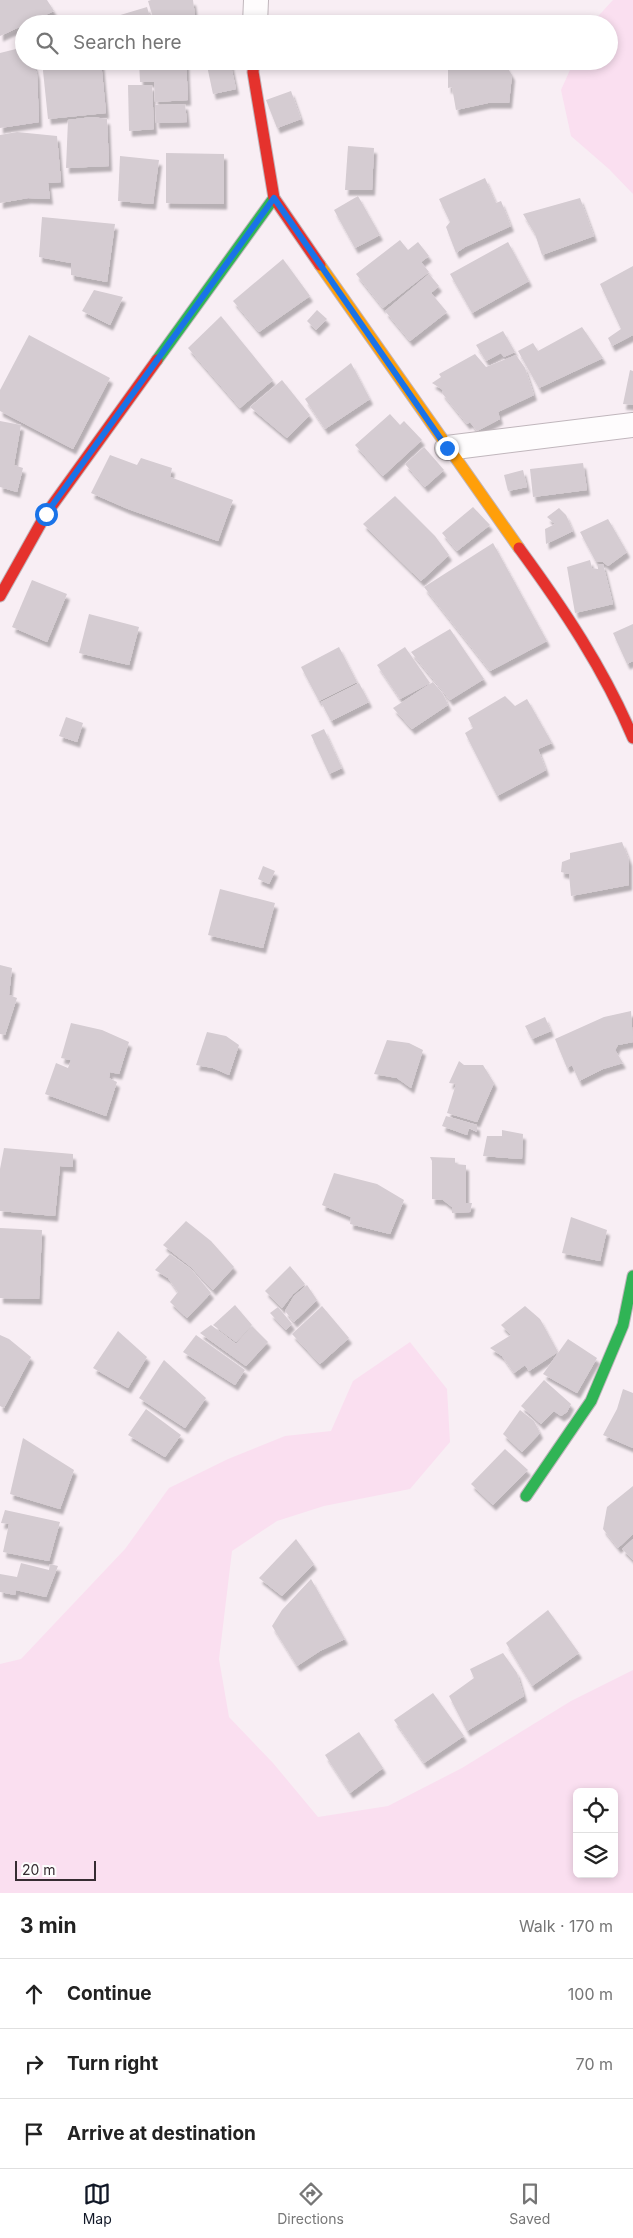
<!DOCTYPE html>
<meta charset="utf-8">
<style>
:root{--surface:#fff;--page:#f2f2f2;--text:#222;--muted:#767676;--line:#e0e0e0;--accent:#111827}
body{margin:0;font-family:Inter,sans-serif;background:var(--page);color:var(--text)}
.controls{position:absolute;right:15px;bottom:15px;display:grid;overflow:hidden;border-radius:8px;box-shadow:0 2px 8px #0003}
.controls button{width:45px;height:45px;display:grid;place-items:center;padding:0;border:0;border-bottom:1px solid var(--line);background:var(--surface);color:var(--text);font:25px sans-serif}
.scale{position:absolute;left:15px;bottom:12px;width:81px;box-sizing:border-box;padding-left:5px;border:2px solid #362c32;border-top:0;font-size:14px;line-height:18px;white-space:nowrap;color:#362c32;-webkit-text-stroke:4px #fdfdfd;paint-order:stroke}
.stop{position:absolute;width:15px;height:15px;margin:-11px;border:4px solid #1a73e8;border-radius:50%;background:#fff}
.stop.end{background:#1a73e8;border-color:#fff;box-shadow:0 1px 5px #0008}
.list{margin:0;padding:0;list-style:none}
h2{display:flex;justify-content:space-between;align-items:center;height:65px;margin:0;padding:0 20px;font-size:21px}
h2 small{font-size:16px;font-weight:400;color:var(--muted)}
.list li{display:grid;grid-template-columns:32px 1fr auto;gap:15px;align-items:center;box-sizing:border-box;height:70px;padding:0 20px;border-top:1px solid var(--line)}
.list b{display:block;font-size:19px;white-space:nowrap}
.list em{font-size:16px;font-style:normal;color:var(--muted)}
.icon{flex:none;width:28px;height:28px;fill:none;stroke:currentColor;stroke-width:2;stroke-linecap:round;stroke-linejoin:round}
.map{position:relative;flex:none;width:633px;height:1893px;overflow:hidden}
.search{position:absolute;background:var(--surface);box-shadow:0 2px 8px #0003;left:15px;right:15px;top:15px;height:55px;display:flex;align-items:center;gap:12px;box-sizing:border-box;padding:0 18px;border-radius:28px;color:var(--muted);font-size:19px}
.sheet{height:275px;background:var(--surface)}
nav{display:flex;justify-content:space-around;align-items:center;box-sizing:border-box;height:70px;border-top:1px solid var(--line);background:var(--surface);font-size:14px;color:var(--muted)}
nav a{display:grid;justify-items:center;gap:2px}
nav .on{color:var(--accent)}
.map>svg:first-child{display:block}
.green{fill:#fadff0;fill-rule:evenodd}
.building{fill:#d5ccd2;filter:url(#shadow)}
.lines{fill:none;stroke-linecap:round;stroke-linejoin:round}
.street-casing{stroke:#c0b6bc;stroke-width:26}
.fast-casing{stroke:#c0b6bc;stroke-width:13}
.slow-casing{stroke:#c0b6bc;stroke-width:13}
.jam-casing{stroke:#c0b6bc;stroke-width:13}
.street{stroke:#fefcfd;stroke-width:24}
.fast{stroke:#30b455;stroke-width:11}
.slow{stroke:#ff9f0a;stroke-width:11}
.jam{stroke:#e5322d;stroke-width:11}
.route{stroke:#1a73e8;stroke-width:6}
</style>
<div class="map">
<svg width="633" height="1893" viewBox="0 0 633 1893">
<defs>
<filter id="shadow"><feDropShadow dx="3" dy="5.5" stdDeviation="1" flood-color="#0004"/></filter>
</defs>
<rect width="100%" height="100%" fill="#f8eef4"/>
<!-- green -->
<g class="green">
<path d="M613,0H633V194L609,169L571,136L561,90L574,61H609V24H591Z"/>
<path d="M410,1342L447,1389L450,1442L410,1489L324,1506L277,1521L232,1551L219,1659L229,1717L273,1763L318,1817L388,1806L462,1768L571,1701L633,1670V1893H0V1664L21,1659L125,1549L169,1488L228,1459L285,1436L331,1431L353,1381ZM577,1792H614V1874H577Z"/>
</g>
<!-- building -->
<g class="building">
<path d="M0,0H47L54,11L0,36Z"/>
<path d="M151,0H193L196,24H155L148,1Z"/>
<path d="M147,7L152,24H119L117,16Z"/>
<path d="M24,47V61H33L37,74L39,122L0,128V53Z"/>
<path d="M42,61H101L106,113L48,119Z"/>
<path d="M139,61H186L188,100L155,102L154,82H140Z"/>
<path d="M206,61H230L236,89L213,94Z"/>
<path d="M448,61H503L512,75L509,103H488L456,110L452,87L448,88Z"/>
<path d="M128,85H152L154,129L129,131Z"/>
<path d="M291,91L301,119L277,128L266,100Z"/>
<path d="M185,104L187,122L156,123L155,105Z"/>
<path d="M92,117L107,119L109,166L66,168L68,120Z"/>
<path d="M17,132L57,136L61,182L48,183L50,199L28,198L0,203V135Z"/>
<path d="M348,146L374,148L372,190H345Z"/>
<path d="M166,153L224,154V204L166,203Z"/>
<path d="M120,156L159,160L153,204L118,201Z"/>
<path d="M485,178L496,203L501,201L511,226L465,247L456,253L446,227L450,222L439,199Z"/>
<path d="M358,196L380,235L355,248L334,210Z"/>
<path d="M580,198L594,236L542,255L535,234L523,214Z"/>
<path d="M42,217L115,224L107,282L71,275V263L39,257Z"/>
<path d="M400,240L408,250L418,242L429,256L421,262L429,272L383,308L356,274Z"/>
<path d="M508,242L529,281L472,313L450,274Z"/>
<path d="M283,259L310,296L259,332L233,301Z"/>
<path d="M633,266V335L612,346L608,338L621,329L600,284Z"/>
<path d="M429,274L439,286L431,293L447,312L410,341L385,311Z"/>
<path d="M94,290L123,297L110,325L82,311Z"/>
<path d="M317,310L327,319L316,330L307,321Z"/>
<path d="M221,316L273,380L240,408L188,348Z"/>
<path d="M582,327L603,358L539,388L518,351L533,343L538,351Z"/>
<path d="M503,331L515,352L504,357L501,353L486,361L476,345Z"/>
<path d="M29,335L110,378L73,449L0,411V390Z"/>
<path d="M475,354L486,367L516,355L525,368L534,395L498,412L500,419L477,431L470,422L467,424L442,393L443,390L432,383L441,377L439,374Z"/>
<path d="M351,363L370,399L325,429L305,399Z"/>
<path d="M630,370L633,371V405L623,404Z"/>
<path d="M282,380L310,415L287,438L250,407Z"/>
<path d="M390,414L400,425L404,421L422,440L383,476L355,445Z"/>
<path d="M0,421L21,425L14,465L23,468L17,492L0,487Z"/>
<path d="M424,447L444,470L425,487L405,464Z"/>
<path d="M110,455L137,465L141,458L172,468L170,477L233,500L218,541L128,509L91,493Z"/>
<path d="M583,463L587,490L533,497L530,469Z"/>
<path d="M523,470L527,487L508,491L504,475Z"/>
<path d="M395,496L435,536L449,555L421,581L363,524Z"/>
<path d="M473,507L490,525L457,551L442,533Z"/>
<path d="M559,508L566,515L573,531L546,544L545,529L555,524L547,517Z"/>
<path d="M608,519L627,552L608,566L603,562H596L580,532Z"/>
<path d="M493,543L547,641L490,671L424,587Z"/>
<path d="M590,560L592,568L598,569V564H603L613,604L575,613L567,567Z"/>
<path d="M32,580L67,594L47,642L12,627Z"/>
<path d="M89,614L139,627L129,665L79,653Z"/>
<path d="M633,624V661L627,664L613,633Z"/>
<path d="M450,629L484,679L450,700L411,652Z"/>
<path d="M339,647L357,682L319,701L301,667Z"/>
<path d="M405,647L430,683L400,699L377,665Z"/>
<path d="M433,682L443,694L448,705L412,729L393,708Z"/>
<path d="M359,683L369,702L331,721L321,702Z"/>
<path d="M505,696L515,706L527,699L552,743L538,749L546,770L497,796L465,733L473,728L468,718Z"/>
<path d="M66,717L83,723L77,742L59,736Z"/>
<path d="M324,729L342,768L329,774L311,735Z"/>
<path d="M622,842L629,860V885L571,896L569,874L561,872L562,862L570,859V853Z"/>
<path d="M263,866L275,871L269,884L258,879Z"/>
<path d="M220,889L275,903L263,948L208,935Z"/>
<path d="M0,965L12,968L9,995L17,998L5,1035L0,1034Z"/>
<path d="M631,1011L633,1042L618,1045L615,1050L623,1063L603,1069L579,1081L572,1065L567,1068L555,1039L604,1017Z"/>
<path d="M545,1017L551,1031L532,1039L525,1026Z"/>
<path d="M71,1023L102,1030L129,1042L119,1074L110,1072L109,1078L117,1082L106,1116L45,1094L56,1063L68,1068L71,1060L61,1058Z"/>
<path d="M207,1032L226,1036L239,1045L229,1075L213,1068L196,1065Z"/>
<path d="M387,1040L409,1043L423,1050L411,1088L397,1078L374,1074Z"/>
<path d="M459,1061L464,1065H483L494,1083L477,1122L447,1113L456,1084L449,1083Z"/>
<path d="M446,1116L477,1125V1132L469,1128L467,1135L442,1126Z"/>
<path d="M502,1130L523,1134L522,1159L483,1156L487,1136H502Z"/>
<path d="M4,1148L73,1154V1167L60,1166L55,1216L0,1211V1169Z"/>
<path d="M430,1157L455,1158V1164L466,1165V1203H472L470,1212L452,1213V1207L443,1200L432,1199V1161Z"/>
<path d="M334,1173L377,1184L404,1200L390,1234L350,1224L351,1217L322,1205Z"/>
<path d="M571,1217L607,1230L600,1261L562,1253Z"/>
<path d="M186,1221L211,1241L234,1267L213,1290L191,1267L163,1245Z"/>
<path d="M0,1228L42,1230L39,1299L0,1298Z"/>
<path d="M170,1254L191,1269L211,1293L187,1318L170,1302L178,1292L168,1278L155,1270Z"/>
<path d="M290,1266L305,1284L293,1294L282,1308L265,1291Z"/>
<path d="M307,1285L317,1300L294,1322L285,1311L294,1296Z"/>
<path d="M235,1305L252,1325L236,1342L213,1325Z"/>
<path d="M322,1306L349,1338L320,1364L292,1334Z"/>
<path d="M525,1306L540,1319L558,1352L529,1371L525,1365L514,1373L502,1356L490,1348L511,1335L501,1325Z"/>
<path d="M278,1307L292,1324L286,1330L270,1313Z"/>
<path d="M211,1325L236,1344L252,1326L268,1342L246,1366L200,1333Z"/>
<path d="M118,1331L147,1357L128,1388L93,1368Z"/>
<path d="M0,1335L9,1339L31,1357L4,1408L0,1406Z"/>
<path d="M196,1335L245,1370L235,1385L183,1352Z"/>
<path d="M568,1339L597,1358L577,1393L543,1374Z"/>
<path d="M164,1360L206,1398L185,1428L139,1398Z"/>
<path d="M544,1380L571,1404L567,1412L561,1416L554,1411L541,1424L521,1406Z"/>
<path d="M623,1389L633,1393V1448L603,1435L617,1409Z"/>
<path d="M146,1409L181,1435L165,1457L128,1435Z"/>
<path d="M520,1410L534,1421L540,1433L522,1452L503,1434Z"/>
<path d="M23,1438L74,1470L60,1509L10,1494Z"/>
<path d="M505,1449L528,1470L493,1505L471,1484Z"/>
<path d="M633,1486V1534L618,1548L603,1529L607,1507Z"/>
<path d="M5,1510L60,1522L49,1561L3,1552L9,1524L1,1523Z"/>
<path d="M296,1539L314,1564L282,1596L259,1578Z"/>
<path d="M633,1539V1560L622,1549Z"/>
<path d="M21,1563L49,1570L50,1564L58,1566L46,1597L16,1590L15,1595L0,1592V1574L17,1577Z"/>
<path d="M311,1579L345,1639L320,1651L297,1666L272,1626L282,1610Z"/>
<path d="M548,1610L579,1653L532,1686L506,1643Z"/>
<path d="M503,1653L517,1673L524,1696L467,1731L449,1696L474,1678L470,1669Z"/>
<path d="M433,1693L464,1736L424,1763L394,1720Z"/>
<path d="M359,1732L383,1768L350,1793L325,1755Z"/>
</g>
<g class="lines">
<!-- street casing -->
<g class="street-casing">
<g id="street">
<path d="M255,24L256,0"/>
<path d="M447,448L633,425"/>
</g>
</g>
<!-- fast casing -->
<g class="fast-casing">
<g id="fast">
<path d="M157,360L274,198"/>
<path d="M526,1496L591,1401L623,1325L633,1276"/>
</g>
</g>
<!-- slow casing -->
<g class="slow-casing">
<path id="slow" d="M320,265L519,548"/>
</g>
<!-- jam casing -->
<g class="jam-casing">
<g id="jam">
<path d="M254,61L253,72L274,198L320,265"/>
<path d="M519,548C563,608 604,669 633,738"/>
<path d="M0,596L46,514L157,360"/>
</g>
</g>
<!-- street -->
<use href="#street" class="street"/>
<!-- fast -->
<use href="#fast" class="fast"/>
<!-- slow -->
<use href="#slow" class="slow"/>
<!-- jam -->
<use href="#jam" class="jam"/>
</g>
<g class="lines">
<!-- route -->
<path class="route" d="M46,514L274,198L447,448"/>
</g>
</svg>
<div class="controls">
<button><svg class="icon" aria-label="locate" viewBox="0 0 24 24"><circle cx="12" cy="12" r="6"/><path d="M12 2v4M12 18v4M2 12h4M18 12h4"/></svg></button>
<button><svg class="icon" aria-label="layers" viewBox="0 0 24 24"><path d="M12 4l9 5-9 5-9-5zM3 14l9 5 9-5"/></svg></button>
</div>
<div class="scale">20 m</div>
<div class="stop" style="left:46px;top:514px"></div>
<div class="stop end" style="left:447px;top:448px"></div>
<div class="search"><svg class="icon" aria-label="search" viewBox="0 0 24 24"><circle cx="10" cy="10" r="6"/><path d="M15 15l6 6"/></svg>Search here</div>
</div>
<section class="sheet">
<h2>3 min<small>Walk · 170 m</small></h2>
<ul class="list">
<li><svg class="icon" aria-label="ahead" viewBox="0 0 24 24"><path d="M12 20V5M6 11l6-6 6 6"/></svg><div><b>Continue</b></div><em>100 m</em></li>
<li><svg class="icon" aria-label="right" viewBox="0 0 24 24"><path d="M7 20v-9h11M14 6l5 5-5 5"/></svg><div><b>Turn right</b></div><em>70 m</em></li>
<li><svg class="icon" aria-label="arrive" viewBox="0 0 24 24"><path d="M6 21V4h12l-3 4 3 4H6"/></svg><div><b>Arrive at destination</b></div></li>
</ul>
</section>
<nav>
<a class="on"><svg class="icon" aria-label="map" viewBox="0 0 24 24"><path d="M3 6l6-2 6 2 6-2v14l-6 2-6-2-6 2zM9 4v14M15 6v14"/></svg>Map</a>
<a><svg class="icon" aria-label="directions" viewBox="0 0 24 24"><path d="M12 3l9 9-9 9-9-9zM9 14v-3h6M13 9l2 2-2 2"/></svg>Directions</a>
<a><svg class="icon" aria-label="saved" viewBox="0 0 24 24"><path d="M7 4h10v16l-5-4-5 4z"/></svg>Saved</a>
</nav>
